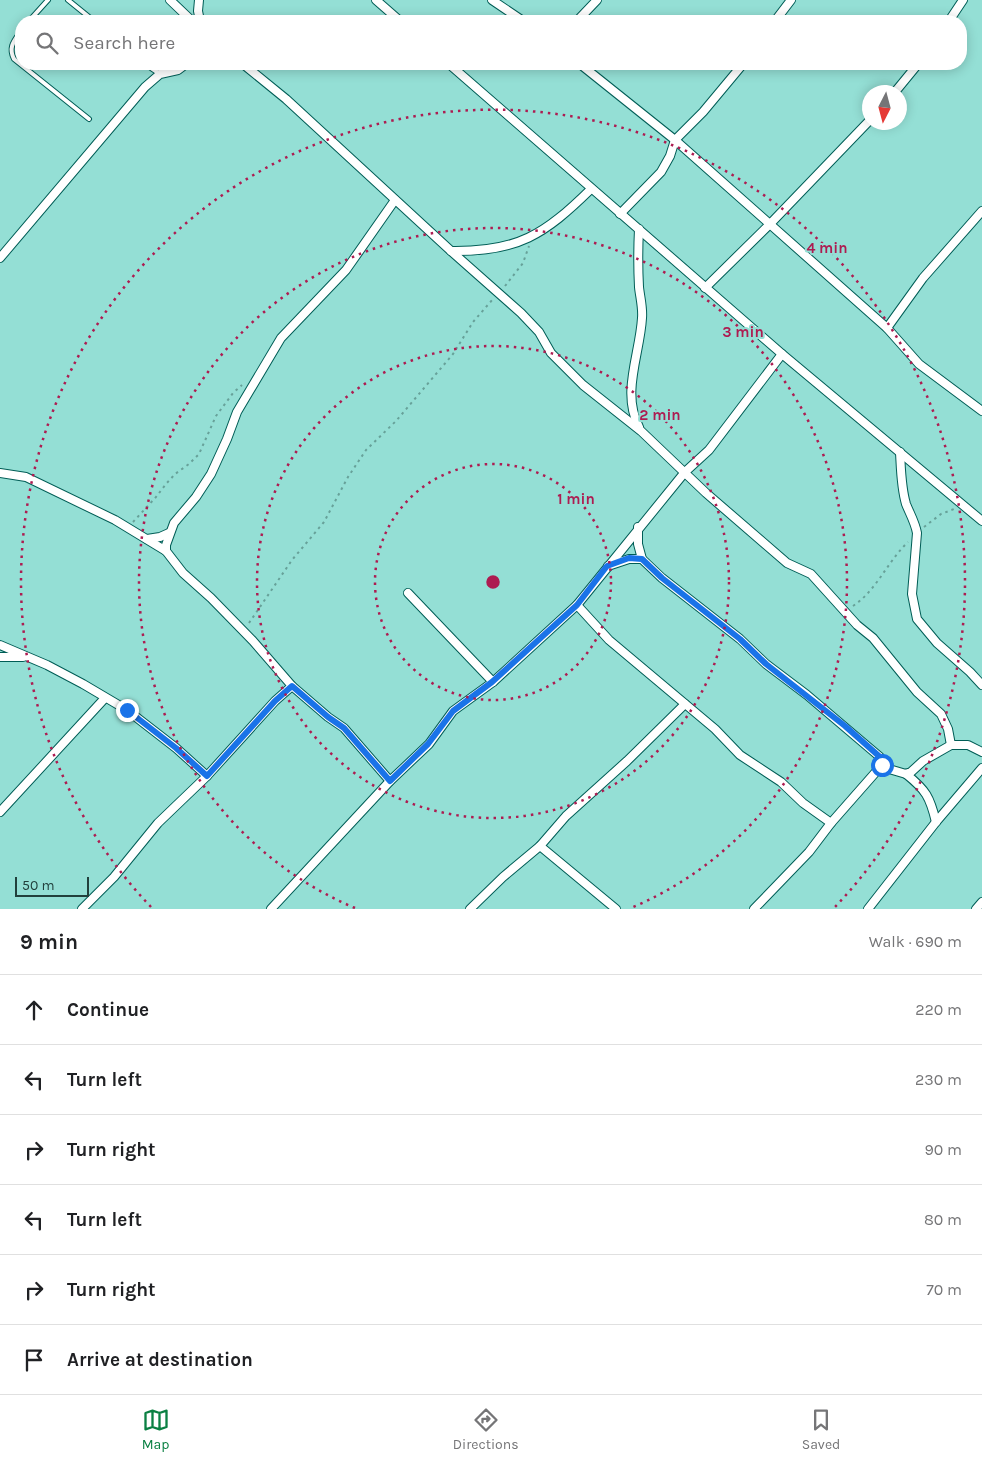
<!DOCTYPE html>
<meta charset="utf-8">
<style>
:root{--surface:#fff;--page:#f6f6f6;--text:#202124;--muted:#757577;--line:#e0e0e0;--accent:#0b8043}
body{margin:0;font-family:Karla,sans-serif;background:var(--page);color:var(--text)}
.compass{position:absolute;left:862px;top:85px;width:45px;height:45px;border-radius:50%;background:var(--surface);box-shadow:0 2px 12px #0003;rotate:186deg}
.scale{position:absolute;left:15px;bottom:12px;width:74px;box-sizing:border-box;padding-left:5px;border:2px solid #21403c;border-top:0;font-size:14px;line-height:18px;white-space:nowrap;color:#21403c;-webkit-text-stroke:4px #94dfd5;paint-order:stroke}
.stop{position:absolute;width:15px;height:15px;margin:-11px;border:4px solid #1a73e8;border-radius:50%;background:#fff}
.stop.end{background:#1a73e8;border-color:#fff;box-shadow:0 1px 5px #0008}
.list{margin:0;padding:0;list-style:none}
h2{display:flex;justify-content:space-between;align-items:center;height:65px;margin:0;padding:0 20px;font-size:21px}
h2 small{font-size:16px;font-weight:400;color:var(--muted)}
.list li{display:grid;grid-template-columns:32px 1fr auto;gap:15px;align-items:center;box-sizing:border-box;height:70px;padding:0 20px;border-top:1px solid var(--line)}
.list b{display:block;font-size:19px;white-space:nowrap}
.list em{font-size:16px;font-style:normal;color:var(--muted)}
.icon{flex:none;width:28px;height:28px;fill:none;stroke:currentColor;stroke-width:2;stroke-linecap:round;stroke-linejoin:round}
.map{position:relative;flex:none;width:982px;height:909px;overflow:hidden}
.search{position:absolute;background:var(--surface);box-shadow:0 2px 12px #0003;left:15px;right:15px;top:15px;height:55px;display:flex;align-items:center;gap:12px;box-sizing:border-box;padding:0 18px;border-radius:20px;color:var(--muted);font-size:19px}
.sheet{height:485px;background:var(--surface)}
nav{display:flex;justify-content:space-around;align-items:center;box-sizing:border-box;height:70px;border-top:1px solid var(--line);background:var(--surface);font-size:14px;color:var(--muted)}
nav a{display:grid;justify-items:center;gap:2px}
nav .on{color:var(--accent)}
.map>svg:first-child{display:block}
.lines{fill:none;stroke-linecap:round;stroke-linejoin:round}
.service-casing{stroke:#005d56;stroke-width:6}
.minor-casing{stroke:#005d56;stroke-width:10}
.path{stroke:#67a199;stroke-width:2;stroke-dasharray:2.5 4;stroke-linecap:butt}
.service{stroke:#fff;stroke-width:4}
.minor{stroke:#fff;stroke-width:8}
.route{stroke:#1a73e8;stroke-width:6}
.ring{fill:none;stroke:#ad1c51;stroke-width:2.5;stroke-dasharray:2.5 5}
.centre{fill:#ad1c51;stroke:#94dfd5;stroke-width:2.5}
.ring-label{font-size:15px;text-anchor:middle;font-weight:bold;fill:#ad1c51;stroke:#94dfd5;stroke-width:4;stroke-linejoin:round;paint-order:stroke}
</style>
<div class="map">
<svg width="982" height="909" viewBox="0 0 982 909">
<rect width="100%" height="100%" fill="#94dfd5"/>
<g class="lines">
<!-- service casing -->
<g class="service-casing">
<g id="service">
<path d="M68,0L94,21"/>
<path d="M29,21L48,0"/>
<path d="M21,31C14,41 8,47 14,59L89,119"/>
<path d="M145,64L160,74"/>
</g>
</g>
<!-- minor casing -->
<g class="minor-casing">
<g id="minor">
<path d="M170,0L192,21"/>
<path d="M199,0L198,11L200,21"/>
<path d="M376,0L400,21"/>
<path d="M492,0L523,21"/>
<path d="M577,21L597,0"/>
<path d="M775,21L791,0"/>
<path d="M949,21L963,0"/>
<path d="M243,64L286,99L451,251L521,313L539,332L551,353L583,385L641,431L706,493L787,563L811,574L857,625L873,638L917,692L941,714L948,729L951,745"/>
<path d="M449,64L782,354L982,521"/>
<path d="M580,64L675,140L887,328L919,364L982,411"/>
<path d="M895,92L918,64"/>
<path d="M620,214L661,172L670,156L675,140L703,112L743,64"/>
<path d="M639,229C638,249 638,268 639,287C640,297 643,308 642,318C640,354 621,393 639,427"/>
<path d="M451,251C518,252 544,235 591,189"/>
<path d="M0,258L145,87L160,74L178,70L186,64"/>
<path d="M705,288L770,224L870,120"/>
<path d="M887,328L923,278L982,211"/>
<path d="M900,452C901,469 901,487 906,504C910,514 915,522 917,533L912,594L917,619L937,643L970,672L982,685"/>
<path d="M0,473L26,477L115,520L166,551L183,573L211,598L253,641L292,686L328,717L344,728L390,781"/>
<path d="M638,527V544L642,559L662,578L740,639L766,664L807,695L880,757L882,765L831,823L809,852L754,909"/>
<path d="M147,539L160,537L169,533"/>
<path d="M166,551V545L174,523L196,497L211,474L227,439L237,412L281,338L346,270L395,200"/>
<path d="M608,566L629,559H642"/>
<path d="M408,593L493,682"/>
<path d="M577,605L609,640L715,729L740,755L781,782L803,803L831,823"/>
<path d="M0,645L47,665L83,684L127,710L176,748L207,776"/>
<path d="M0,657H23"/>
<path d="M882,765L889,769L906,774L911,772L923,761L951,745H968L982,752"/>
<path d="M906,774C926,790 930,797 936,822"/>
<path d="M0,812L105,698"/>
<path d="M540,846L616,909"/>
<path d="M82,909L114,877L158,823L207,776L275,701L292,686"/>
<path d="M271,909L390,781L429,744L453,711L493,682L577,605L685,472L709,450L782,354"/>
<path d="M470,909L503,877L540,846L566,816L627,761L685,704"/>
<path d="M868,909L936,822L982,768"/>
<path d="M976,909L982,902"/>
</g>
</g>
<!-- path -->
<g class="path">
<path d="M505,286L523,263L529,246"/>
<path d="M133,522L156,497L166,484L175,474L189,464L199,454L216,416L233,393L242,385"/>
<path d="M924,527L941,514L954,509"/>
<path d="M853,606C877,590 887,562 908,542"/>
<path d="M249,623L292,560L324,522L348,477L366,450L396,421L453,354L473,322L493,299"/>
</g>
<!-- service -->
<use href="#service" class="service"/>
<!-- minor -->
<use href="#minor" class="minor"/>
</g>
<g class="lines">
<!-- route -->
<path class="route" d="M127,710L176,748L207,776L275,701L292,686L328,717L344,728L390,781L428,744L453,711L492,682L577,605L607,566L629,558L642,559L662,578L740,639L766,664L845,726L880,757L882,765"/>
</g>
<!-- distance rings -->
<g class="ring">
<circle cx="493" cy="582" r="118"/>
<circle cx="493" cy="582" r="236"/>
<path d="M355 908A354 354 0 1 1 631 908"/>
<path d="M151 907A472 472 0 1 1 835 907"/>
</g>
<circle cx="493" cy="582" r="8" class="centre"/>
<g class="ring-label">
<text x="827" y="253">4 min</text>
<text x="743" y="337">3 min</text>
<text x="660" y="420">2 min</text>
<text x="576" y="504">1 min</text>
</g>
</svg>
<svg class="compass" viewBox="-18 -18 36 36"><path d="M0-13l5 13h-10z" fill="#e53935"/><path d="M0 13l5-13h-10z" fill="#757577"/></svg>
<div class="scale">50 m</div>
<div class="stop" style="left:882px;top:765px"></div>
<div class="stop end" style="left:127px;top:710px"></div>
<div class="search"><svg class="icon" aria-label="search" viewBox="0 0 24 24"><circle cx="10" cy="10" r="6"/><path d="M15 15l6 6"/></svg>Search here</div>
</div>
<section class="sheet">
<h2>9 min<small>Walk · 690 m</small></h2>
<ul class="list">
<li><svg class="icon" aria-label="ahead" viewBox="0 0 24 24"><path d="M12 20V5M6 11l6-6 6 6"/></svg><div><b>Continue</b></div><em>220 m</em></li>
<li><svg class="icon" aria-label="left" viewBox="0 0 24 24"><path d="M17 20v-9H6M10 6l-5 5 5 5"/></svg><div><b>Turn left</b></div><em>230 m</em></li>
<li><svg class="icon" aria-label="right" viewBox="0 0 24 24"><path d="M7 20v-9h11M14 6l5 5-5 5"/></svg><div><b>Turn right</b></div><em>90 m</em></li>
<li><svg class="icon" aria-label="left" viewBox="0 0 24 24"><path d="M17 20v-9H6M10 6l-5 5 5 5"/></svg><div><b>Turn left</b></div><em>80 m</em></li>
<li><svg class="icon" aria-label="right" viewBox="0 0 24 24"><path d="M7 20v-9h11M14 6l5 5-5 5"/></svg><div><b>Turn right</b></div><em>70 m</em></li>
<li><svg class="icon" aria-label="arrive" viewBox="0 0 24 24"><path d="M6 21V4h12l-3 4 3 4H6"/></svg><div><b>Arrive at destination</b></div></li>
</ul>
</section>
<nav>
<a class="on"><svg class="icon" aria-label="map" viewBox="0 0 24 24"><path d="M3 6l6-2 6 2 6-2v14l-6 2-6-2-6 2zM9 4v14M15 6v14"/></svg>Map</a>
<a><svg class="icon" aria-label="directions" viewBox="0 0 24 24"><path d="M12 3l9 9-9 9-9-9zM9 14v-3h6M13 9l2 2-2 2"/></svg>Directions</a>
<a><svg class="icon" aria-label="saved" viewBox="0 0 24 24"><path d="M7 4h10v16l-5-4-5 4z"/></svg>Saved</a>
</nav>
